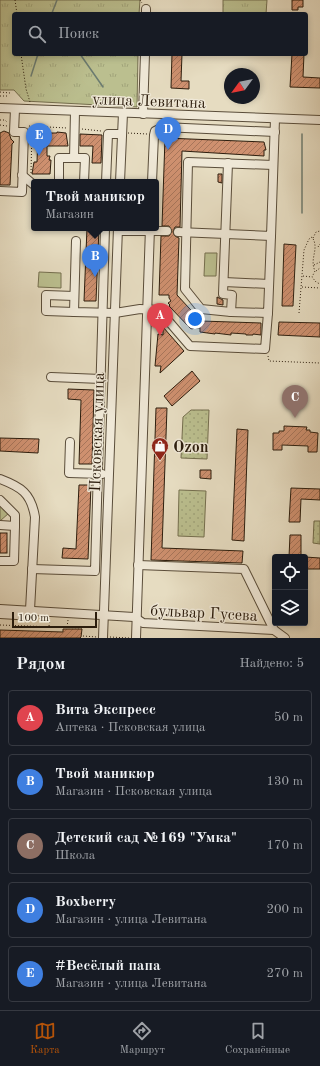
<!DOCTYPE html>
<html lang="ru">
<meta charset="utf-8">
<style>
:root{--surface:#171b24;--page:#242831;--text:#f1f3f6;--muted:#9ea1a6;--line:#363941;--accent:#b45309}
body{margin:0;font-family:"Old Standard TT",serif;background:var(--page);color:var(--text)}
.controls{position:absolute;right:12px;bottom:12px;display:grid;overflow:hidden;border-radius:4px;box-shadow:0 2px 6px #0003}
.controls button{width:36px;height:36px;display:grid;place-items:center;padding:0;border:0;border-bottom:1px solid var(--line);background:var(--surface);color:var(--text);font:20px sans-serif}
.compass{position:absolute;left:224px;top:68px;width:36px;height:36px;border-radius:50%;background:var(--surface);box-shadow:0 2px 6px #0003;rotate:237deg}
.scale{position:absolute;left:12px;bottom:10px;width:85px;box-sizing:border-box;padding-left:4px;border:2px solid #2c1d0d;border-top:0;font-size:11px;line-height:14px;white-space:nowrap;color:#2c1d0d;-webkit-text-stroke:3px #efe8d7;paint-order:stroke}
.you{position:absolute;left:195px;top:319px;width:14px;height:14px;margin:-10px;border:3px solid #fff;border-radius:50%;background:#1a73e8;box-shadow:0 0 0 6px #1a73e833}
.badge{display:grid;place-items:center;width:26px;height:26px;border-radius:50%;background:var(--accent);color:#fff;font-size:13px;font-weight:700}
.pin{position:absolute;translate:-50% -33px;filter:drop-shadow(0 1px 2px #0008)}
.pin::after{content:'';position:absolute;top:21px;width:14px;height:12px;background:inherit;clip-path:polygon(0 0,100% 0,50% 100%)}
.popup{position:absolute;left:31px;top:179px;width:128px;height:52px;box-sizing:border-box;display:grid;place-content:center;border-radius:4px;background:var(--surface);filter:drop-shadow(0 1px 3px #0005);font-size:13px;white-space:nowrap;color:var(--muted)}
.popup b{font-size:15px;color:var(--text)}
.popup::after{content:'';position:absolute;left:50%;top:100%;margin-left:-8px;border:8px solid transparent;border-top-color:var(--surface)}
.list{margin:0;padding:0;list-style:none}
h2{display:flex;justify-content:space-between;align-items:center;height:52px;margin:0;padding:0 16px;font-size:17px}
h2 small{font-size:13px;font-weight:400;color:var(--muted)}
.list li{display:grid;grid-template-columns:26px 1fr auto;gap:12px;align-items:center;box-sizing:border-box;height:56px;margin:0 8px 8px;padding:0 8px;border:1px solid var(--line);border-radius:4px}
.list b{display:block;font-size:15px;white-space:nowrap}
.list p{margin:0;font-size:13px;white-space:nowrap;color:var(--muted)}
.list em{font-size:13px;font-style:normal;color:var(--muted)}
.icon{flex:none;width:22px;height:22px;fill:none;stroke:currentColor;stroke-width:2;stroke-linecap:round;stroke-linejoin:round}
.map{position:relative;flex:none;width:320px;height:638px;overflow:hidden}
.search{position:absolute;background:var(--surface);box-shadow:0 2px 6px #0003;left:12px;right:12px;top:12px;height:44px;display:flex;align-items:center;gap:10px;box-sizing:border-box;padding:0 14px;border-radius:4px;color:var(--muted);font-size:15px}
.sheet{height:372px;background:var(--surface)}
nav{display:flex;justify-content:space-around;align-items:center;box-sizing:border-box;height:56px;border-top:1px solid var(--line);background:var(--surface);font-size:11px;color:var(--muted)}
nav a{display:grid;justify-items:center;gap:2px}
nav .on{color:var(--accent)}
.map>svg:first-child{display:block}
.grass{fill:url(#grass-tufts);stroke:#746e4e}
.park{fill:url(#park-dots);stroke:#746e4e}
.pitch{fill:#bbbf8f;stroke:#746e4e}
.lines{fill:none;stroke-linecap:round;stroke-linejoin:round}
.stream{stroke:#6c7c71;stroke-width:1.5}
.building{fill:url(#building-hatch);stroke:#2c1d0d}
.minor-casing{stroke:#5a4d3a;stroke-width:10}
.path{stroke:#2c1d0d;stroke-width:1;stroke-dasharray:1 2;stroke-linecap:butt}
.minor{stroke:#efe8d7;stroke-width:8}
.labels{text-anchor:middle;stroke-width:3;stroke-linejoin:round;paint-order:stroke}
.street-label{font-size:16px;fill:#2c1d0d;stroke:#efe8d7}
.poi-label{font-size:16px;font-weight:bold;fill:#2c1d0d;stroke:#efe8d7;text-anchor:start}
</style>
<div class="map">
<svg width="320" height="638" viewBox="0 0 320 638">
<defs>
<pattern id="grass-tufts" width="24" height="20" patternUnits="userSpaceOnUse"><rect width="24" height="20" fill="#bbbf8f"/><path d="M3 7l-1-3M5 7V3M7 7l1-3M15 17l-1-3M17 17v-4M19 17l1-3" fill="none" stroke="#a1a47a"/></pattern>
<pattern id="park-dots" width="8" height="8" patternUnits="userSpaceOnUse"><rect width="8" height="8" fill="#bbbf8f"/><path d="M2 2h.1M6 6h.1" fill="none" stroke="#a1a47a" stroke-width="1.8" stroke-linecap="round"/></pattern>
<pattern id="building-hatch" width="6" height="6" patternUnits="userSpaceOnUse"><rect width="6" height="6" fill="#ce906f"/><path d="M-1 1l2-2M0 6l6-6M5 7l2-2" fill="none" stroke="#a7755a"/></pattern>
</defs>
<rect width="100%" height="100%" fill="#e6dcc1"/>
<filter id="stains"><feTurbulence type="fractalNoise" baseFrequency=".005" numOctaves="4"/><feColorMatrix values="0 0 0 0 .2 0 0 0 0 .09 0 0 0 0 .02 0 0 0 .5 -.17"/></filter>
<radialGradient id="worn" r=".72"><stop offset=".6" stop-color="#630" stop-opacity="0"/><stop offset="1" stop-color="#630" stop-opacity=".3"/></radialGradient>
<!-- grass -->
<g class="grass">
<path d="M0,0H140L139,14H14V54H138L137,107L24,101L14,90H0Z"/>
<path d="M223,0H267L266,14H223Z"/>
</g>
<!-- park -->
<g class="park">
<path d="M191,410H209L207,459L181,458L183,417Z"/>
<path d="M179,490L206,491L204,537L178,536Z"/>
<path d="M314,521H320V544L313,543Z"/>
</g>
<!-- pitch -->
<g class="pitch">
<path d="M205,253H217L216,276H204Z"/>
<path d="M39,272L61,273V288L38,287Z"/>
<path d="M0,503L9,513L0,521Z"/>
</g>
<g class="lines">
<!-- stream -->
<g class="stream">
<path d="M53,14L52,13L57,0"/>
<path d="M80,54L103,87"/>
<path d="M31,76L38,54"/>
<path d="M302,134V213"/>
</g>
</g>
<!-- building -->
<g class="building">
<path d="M292,0H303V7H298V10H292Z"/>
<path d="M172,54H182L181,81H189V89L171,88Z"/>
<path d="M292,54H304L303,77L320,78V88L290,87Z"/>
<path d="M4,131L9,133L11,139L14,142L12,144L10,185H0V133Z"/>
<path d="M57,132L66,133L68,146H47V156H50L49,160H51L50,174H32L34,162H37L38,133H57Z"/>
<path d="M80,134L102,135L101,163H92L93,146H80Z"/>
<path d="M165,138L264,142L266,150H264V156L182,151L180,227H175L173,232L175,236L179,238L177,295L201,321L261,323V335L253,334V335H246V334L231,333V335L215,333V334L200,332V328H194L192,329L190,328L169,306L170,305L168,303L171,301L169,298V295H159L161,236H169L172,231L169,226H162Z"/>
<path d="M218,174H222V183L218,182Z"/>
<path d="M87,228H99L96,301H84Z"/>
<path d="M284,244L296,245L293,306H282Z"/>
<path d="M217,297L223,300V305L217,304Z"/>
<path d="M279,322L320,323V337L278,335Z"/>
<path d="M163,327L184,351L160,373L161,366H155L158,334L163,335Z"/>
<path d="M192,371L200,381L172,406L164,396Z"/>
<path d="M68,389L94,390L92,464H79L81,400L68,399Z"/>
<path d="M156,408H167L162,548L243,551L242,563L151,560Z"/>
<path d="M284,426L307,427L306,430H310V432L318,433L317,452H308V446L282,445V450H273V433H279V431H284Z"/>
<path d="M237,429L248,430L244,541L232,540Z"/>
<path d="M0,438L39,439L38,453L0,451Z"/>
<path d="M200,470H211V479L200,478Z"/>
<path d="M79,485H91L88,559L62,558L63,548L76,549Z"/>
<path d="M291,488L320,489V500L301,499L300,522H289Z"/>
<rect x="0" y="533" width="7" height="20"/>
<path d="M290,535H301V557H289Z"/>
<path d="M305,557L320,558V569H305Z"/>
<path d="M63,629H82L81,637L80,638H0V630L63,632Z"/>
</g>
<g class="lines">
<!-- minor casing -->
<g class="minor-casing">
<g id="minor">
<path d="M146,14V9"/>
<path d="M0,108L320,120"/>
<path d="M143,114L145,54"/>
<path d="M74,158L75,111"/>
<path d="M228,163L223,294L232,295L231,312L268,313L271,236"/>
<path d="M22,175L34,185"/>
<path d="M59,182V158H85L84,182"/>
<path d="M106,182L108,134H122"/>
<path d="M120,182L123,113"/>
<path d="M152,182L154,135L155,131L163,127L275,132"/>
<path d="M0,191L22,192L24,132H14L15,109"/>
<path d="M118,231H167"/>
<path d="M178,232L271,236L275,119"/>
<path d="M76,241L74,312L115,313L140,309L159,310L190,346L265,349L268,313"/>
<path d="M224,282L269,284"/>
<path d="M74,312L46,311V295L74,296"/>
<path d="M231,312L201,309L185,289L188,162L273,165"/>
<path d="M51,377L101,379"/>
<path d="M70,442L69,473L102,474"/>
<path d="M0,479C21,487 31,493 35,517L30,610"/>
<path d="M0,500L15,515V526"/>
<path d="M0,525L15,526L14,561H0"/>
<path d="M138,565L244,569L274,630"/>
<path d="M32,569L95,571L105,228"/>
<path d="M0,609L134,617L143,623L274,630L285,638"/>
<path d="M0,614L33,616"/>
<path d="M103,638L118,228"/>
<path d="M136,638L150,228"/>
</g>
</g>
<!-- path -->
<g class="path">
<path d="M15,0L17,14"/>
<path d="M140,0L142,3"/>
<path d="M21,54L26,89L30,102"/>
<path d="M0,92L10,93"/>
<path d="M0,96H8"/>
<path d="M0,120H5L7,122"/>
<path d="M0,125L7,126"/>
<path d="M29,126L67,128"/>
<path d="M82,129L101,131"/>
<path d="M128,133L147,134"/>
<path d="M31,173L32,127"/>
<path d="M156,191V187"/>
<path d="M313,238L316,232L320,231"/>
<path d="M318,247L320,244"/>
<path d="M314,265L320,262"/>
<path d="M316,271L320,268"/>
<path d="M303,276L312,277"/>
<path d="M302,287L320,288"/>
<path d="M299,313L304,250L309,239L312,237C320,249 309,258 315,271L312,277L316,282L320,284"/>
<path d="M268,356L269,361L320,363"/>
<path d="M0,625L82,628"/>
<path d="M49,626L50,620"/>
<path d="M67,627L68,620"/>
<path d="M83,636L97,637"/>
<path d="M110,637L129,638"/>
</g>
<!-- minor -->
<use href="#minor" class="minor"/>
</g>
<!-- icons -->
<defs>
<g id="shop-pin" transform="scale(0.9)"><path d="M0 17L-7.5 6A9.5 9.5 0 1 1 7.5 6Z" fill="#8f2418" stroke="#efe8d7"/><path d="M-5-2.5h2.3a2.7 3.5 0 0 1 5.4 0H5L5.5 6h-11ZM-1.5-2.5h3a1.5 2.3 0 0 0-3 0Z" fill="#fff"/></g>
</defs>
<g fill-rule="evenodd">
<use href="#shop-pin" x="160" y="446"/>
</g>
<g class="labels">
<!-- street labels -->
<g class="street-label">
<text transform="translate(149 100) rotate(2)" y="6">улица Левитана</text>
<text transform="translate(96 432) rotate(-88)" y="6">Псковская улица</text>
<text transform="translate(204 612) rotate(3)" y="6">бульвар Гусева</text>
</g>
<!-- poi labels -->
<g class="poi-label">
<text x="173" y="452">Ozon</text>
</g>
</g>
<rect width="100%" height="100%" filter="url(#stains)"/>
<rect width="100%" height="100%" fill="url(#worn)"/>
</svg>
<div class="controls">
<button><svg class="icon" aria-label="locate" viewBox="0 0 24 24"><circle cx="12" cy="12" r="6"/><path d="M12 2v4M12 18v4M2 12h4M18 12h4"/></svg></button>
<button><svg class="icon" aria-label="layers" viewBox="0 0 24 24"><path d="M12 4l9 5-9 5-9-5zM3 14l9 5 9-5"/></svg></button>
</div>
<svg class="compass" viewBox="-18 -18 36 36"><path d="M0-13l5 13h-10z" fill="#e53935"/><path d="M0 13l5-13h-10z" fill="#9ea1a6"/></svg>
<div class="scale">100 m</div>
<div class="you"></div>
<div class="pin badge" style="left:160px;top:336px;background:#e0444e">A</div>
<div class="pin badge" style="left:95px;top:277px;background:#3f7fe0">B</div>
<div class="popup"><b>Твой маникюр</b>Магазин</div>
<div class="pin badge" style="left:295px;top:418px;background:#8d6e63">C</div>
<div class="pin badge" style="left:168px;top:150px;background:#3f7fe0">D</div>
<div class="pin badge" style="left:39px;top:156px;background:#3f7fe0">E</div>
<div class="search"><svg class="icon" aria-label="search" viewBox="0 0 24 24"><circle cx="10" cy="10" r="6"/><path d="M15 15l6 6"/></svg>Поиск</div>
</div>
<section class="sheet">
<h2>Рядом<small>Найдено: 5</small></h2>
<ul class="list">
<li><span class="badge" style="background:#e0444e">A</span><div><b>Вита Экспресс</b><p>Аптека · Псковская улица</p></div><em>50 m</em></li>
<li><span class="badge" style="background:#3f7fe0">B</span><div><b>Твой маникюр</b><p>Магазин · Псковская улица</p></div><em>130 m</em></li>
<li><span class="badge" style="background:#8d6e63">C</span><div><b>Детский сад №169 &quot;Умка&quot;</b><p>Школа</p></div><em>170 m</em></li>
<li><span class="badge" style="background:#3f7fe0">D</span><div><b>Boxberry</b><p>Магазин · улица Левитана</p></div><em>200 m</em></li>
<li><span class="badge" style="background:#3f7fe0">E</span><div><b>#Весёлый папа</b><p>Магазин · улица Левитана</p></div><em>270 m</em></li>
</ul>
</section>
<nav>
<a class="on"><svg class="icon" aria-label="map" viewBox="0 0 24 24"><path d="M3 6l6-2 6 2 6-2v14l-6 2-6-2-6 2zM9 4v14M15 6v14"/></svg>Карта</a>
<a><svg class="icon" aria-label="directions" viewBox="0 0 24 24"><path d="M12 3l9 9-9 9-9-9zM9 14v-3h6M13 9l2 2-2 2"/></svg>Маршрут</a>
<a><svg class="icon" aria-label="saved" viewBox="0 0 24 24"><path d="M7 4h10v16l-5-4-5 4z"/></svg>Сохранённые</a>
</nav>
